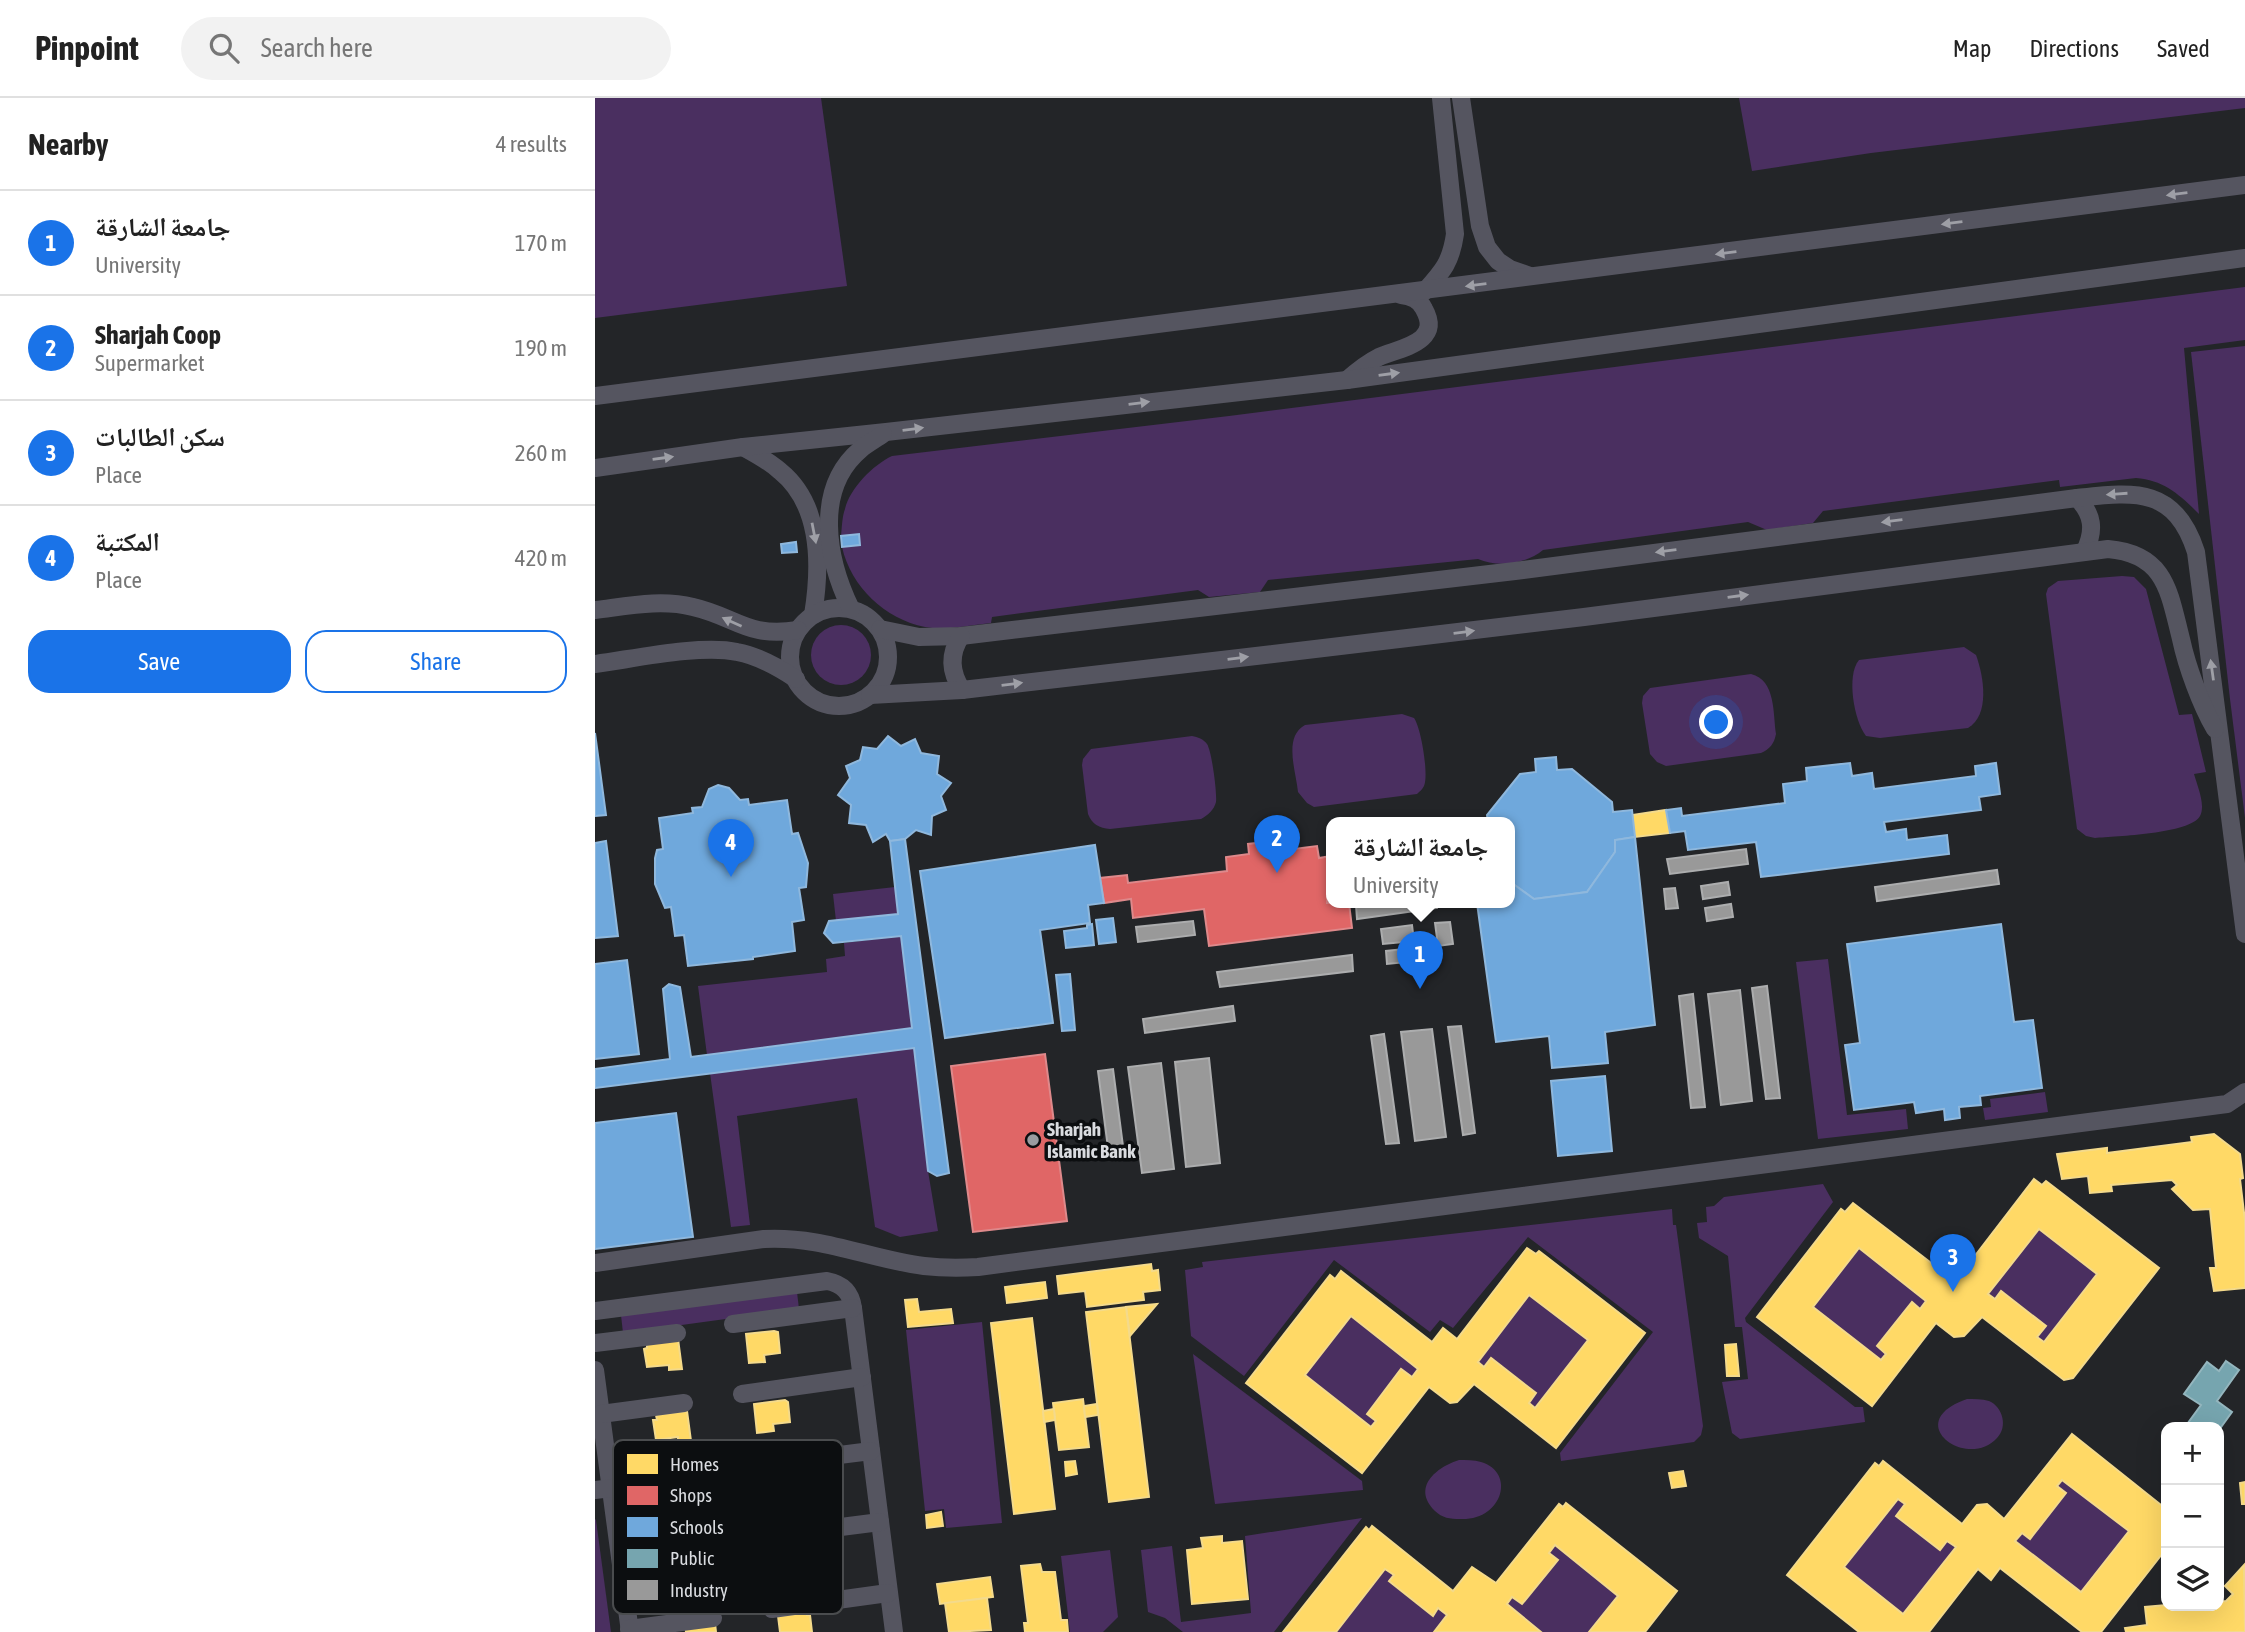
<!DOCTYPE html>
<meta charset="utf-8">
<style>
:root{--surface:#fff;--page:#f2f2f2;--text:#222;--muted:#767676;--line:#e0e0e0;--accent:#1a73e8}
body{margin:0;font-family:"Asap Condensed","Noto Naskh Arabic",sans-serif;background:var(--page);color:var(--text)}
.controls{position:absolute;right:21px;bottom:21px;display:grid;overflow:hidden;border-radius:14px;box-shadow:0 7px 28px #0002}
.controls button{width:63px;height:63px;display:grid;place-items:center;padding:0;border:0;border-bottom:2px solid var(--line);background:var(--surface);color:var(--text);font:35px sans-serif}
.you{position:absolute;left:1122px;top:625px;width:24px;height:24px;margin:-18px;border:5px solid #fff;border-radius:50%;background:#1a73e8;box-shadow:0 0 0 10px #1a73e833}
.badge{display:grid;place-items:center;width:46px;height:46px;border-radius:50%;background:var(--accent);color:#fff;font-size:23px;font-weight:700}
.pin{position:absolute;translate:-50% -58px;filter:drop-shadow(0 2px 4px #0008)}
.pin::after{content:'';position:absolute;top:37px;width:24px;height:21px;background:inherit;clip-path:polygon(0 0,100% 0,50% 100%)}
.popup{position:absolute;left:731px;top:719px;width:189px;height:91px;box-sizing:border-box;display:grid;place-content:center;border-radius:14px;background:var(--surface);filter:drop-shadow(0 2px 5px #0005);font-size:23px;white-space:nowrap;color:var(--muted)}
.popup b{font-size:26px;color:var(--text)}
.popup::after{content:'';position:absolute;left:50%;top:100%;margin-left:-14px;border:14px solid transparent;border-top-color:var(--surface)}
.list{margin:0;padding:0;list-style:none}
h2{display:flex;justify-content:space-between;align-items:center;height:91px;margin:0;padding:0 28px;font-size:30px}
h2 small{font-size:23px;font-weight:400;color:var(--muted)}
.list li{display:grid;grid-template-columns:46px 1fr auto;gap:21px;align-items:center;box-sizing:border-box;height:105px;padding:0 28px;border-top:2px solid var(--line)}
.list b{display:block;font-size:26px;white-space:nowrap}
.list p{margin:0;font-size:23px;white-space:nowrap;color:var(--muted)}
.list em{font-size:23px;font-style:normal;color:var(--muted)}
.actions{display:flex;gap:14px;padding:21px 28px}
.actions a{flex:1;padding:16px 0;border:2px solid var(--accent);border-radius:21px;text-align:center;font-size:24px;color:var(--accent)}
.actions .main{background:var(--accent);color:#fff}
.icon{flex:none;width:38px;height:38px;fill:none;stroke:currentColor;stroke-width:2;stroke-linecap:round;stroke-linejoin:round}
.map{position:relative;flex:none;width:1650px;height:1534px;overflow:hidden}
header{display:flex;align-items:center;gap:42px;box-sizing:border-box;height:98px;padding:0 35px;background:var(--surface);border-bottom:2px solid var(--line)}
header strong{font-size:33px}
nav{display:flex;gap:38px;margin-inline-start:auto;font-size:24px}
.search{width:490px;height:63px;background:var(--page);display:flex;align-items:center;gap:18px;box-sizing:border-box;padding:0 24px;border-radius:38px;color:var(--muted);font-size:26px}
main{display:flex}
aside{flex:1;background:var(--surface)}
.map>svg:first-child{display:block}
.green{fill:#4a2f60}
.homes{fill:#ffd966;stroke:#f4da8b;stroke-width:2;fill-rule:evenodd}
.shops{fill:#e06666;stroke:#de898b;stroke-width:2}
.schools{fill:#6fa8dc;stroke:#8fb8dd;stroke-width:2}
.public{fill:#76a5af;stroke:#94b6be;stroke-width:2}
.industry{fill:#999;stroke:#acadae;stroke-width:2}
.lines{fill:none;stroke-linecap:round;stroke-linejoin:round}
.minor{stroke:#555560;stroke-width:18}
.oneway{fill:#9e9fa6}
.poi-dot{fill:#9a9ca0;stroke:#0c0e10;stroke-width:2.5}
.labels{text-anchor:middle;stroke-width:7;stroke-linejoin:round;paint-order:stroke}
.poi-label{font-size:19px;font-weight:bold;fill:#dadce0;stroke:#0c0e10;text-anchor:start}
.key{fill:#0c0e10;stroke:#4a4c4e;stroke-width:2}
.key-label{font-size:19px;fill:#dadce0}
</style>
<header>
<strong>Pinpoint</strong>
<div class="search"><svg class="icon" aria-label="search" viewBox="0 0 24 24"><circle cx="10" cy="10" r="6"/><path d="M15 15l6 6"/></svg>Search here</div>
<nav><a>Map</a><a>Directions</a><a>Saved</a></nav>
</header>
<main>
<aside>
<h2>Nearby<small>4 results</small></h2>
<ul class="list">
<li><span class="badge">1</span><div><b>جامعة الشارقة</b><p>University</p></div><em>170 m</em></li>
<li><span class="badge">2</span><div><b>Sharjah Coop</b><p>Supermarket</p></div><em>190 m</em></li>
<li><span class="badge">3</span><div><b>سكن الطالبات</b><p>Place</p></div><em>260 m</em></li>
<li><span class="badge">4</span><div><b>المكتبة</b><p>Place</p></div><em>420 m</em></li>
</ul>
<div class="actions"><a class="main">Save</a><a>Share</a></div>
</aside>
<div class="map">
<svg width="1650" height="1534" viewBox="0 0 1650 1534">
<rect width="100%" height="100%" fill="#232528"/>
<!-- green -->
<g class="green">
<path d="M0,0H226L252,188L0,220Z"/>
<path d="M1144,0H1650V10L1276,55L1157,73Z"/>
<path d="M1650,189V242L1589,250L1604,416C1585,397 1569,382 1541,380L1465,389L1464,382L1228,413L1218,425L1172,432L1153,424L948,452C931,466 903,470 883,461L673,482L665,494L614,499L603,492L397,519L396,525C375,527 351,533 330,529C290,521 256,489 247,449L265,447L264,437L246,438C247,429 247,419 250,411C255,390 278,367 297,358L634,318Z"/>
<path d="M1650,248V720L1635,601L1596,254Z"/>
<path d="M1527,478L1539,479L1551,491L1584,617L1597,616L1611,674L1599,676C1602,687 1611,707 1605,718C1595,736 1521,738 1500,740L1491,738L1482,731L1451,496L1453,490L1463,483Z"/>
<circle cx="246" cy="557" r="30"/>
<path d="M1369,549L1381,557C1389,579 1395,617 1373,630L1285,640L1271,638C1259,623 1251,577 1264,562Z"/>
<path d="M1156,576C1181,582 1178,616 1181,636C1179,646 1175,651 1166,655L1071,668L1062,664L1055,656L1047,605L1048,598L1055,590Z"/>
<path d="M807,616L819,620C826,629 834,677 829,688C827,692 825,693 822,696L719,709L712,705L703,694C701,673 688,639 710,627Z"/>
<path d="M597,638C603,639 608,641 612,646C617,654 622,695 621,704C619,712 613,717 606,721L515,731C504,730 497,726 493,716L487,667L488,661L496,651Z"/>
<path d="M300,789L303,816L241,823L238,796Z"/>
<path d="M306,838L317,930L112,957L103,888L232,874L231,861L250,858L249,845Z"/>
<path d="M1233,861L1252,1017L1311,1011L1313,1031L1223,1041L1201,864Z"/>
<path d="M319,950L333,1073L343,1133L305,1139L280,1129L262,1000L142,1018L155,1127L136,1129L115,975Z"/>
<path d="M1450,994L1453,1014L1390,1022L1388,1010L1396,1009L1395,1001Z"/>
<path d="M1228,1086L1238,1104L1150,1220L1151,1224L1260,1309H1268L1270,1324L1145,1341L1137,1335L1127,1284L1153,1281L1147,1229H1140L1133,1158L1104,1140L1102,1125L1112,1124L1111,1109L1119,1108L1129,1099Z"/>
<path d="M1077,1111L1078,1127H1081L1108,1328L1106,1337L1099,1344L966,1363L965,1355L1058,1234L933,1139L858,1230L845,1222L835,1234L739,1162L649,1278L596,1238L590,1172L608,1169L607,1164Z"/>
<path d="M1444,1131L1502,1176L1449,1244L1442,1239L1451,1228L1407,1193L1400,1201L1393,1196Z"/>
<path d="M1264,1150L1331,1203L1325,1211L1316,1205L1282,1248L1291,1256L1286,1262L1218,1209Z"/>
<path d="M202,1194L204,1211L28,1235L26,1217Z"/>
<path d="M934,1197L993,1242L940,1310L934,1305L941,1294L897,1260L889,1269L883,1264Z"/>
<path d="M756,1218L823,1271L817,1279L806,1272L772,1315L781,1323L776,1329L710,1277Z"/>
<path d="M387,1224L407,1425L351,1430L349,1411L330,1413L311,1232Z"/>
<path d="M598,1256L767,1383L768,1392L620,1406Z"/>
<path d="M1372,1301C1379,1301 1387,1301 1394,1303C1408,1309 1413,1329 1402,1340C1372,1373 1305,1324 1372,1301Z"/>
<path d="M864,1362C871,1362 879,1362 886,1364C921,1374 908,1423 865,1421C855,1421 847,1420 840,1413C816,1389 842,1369 864,1362Z"/>
<path d="M1467,1382L1534,1433L1486,1494L1420,1443L1427,1435L1435,1441L1471,1395L1462,1388Z"/>
<path d="M1303,1401L1310,1406L1302,1418L1344,1452L1352,1443L1361,1449L1308,1516L1249,1469Z"/>
<path d="M767,1420L679,1534H588L570,1520L553,1514L546,1452L577,1448L586,1524L656,1515L650,1438Z"/>
<path d="M0,1421L1,1422L16,1534H0Z"/>
<path d="M960,1447L1023,1498L994,1534H946L912,1506L917,1499L927,1506L962,1462L954,1455Z"/>
<path d="M515,1452L523,1519L508,1534H475L466,1458Z"/>
<path d="M790,1471L799,1477L794,1484L837,1518L843,1510L852,1517L839,1534H741Z"/>
</g>
<!-- homes -->
<g class="homes">
<path d="M1071,712L1075,735L1040,739L1037,717Z"/>
<path d="M1619,1036L1645,1056L1648,1080L1645,1081L1650,1123V1190L1619,1193L1615,1170H1621L1615,1111L1598,1112L1577,1091L1582,1087L1577,1082L1516,1087L1517,1093L1495,1095L1493,1078L1467,1081L1462,1056L1512,1050V1055L1597,1044L1596,1039Z"/>
<path d="M1439,1081L1447,1087L1451,1083L1564,1170L1478,1280L1469,1282L1387,1219L1369,1238L1359,1239L1341,1225L1277,1308L1162,1219L1246,1111L1250,1114L1258,1105L1348,1174L1356,1163L1369,1172ZM1444,1131L1502,1176L1449,1244L1442,1239L1451,1228L1406,1193L1400,1201L1393,1196ZM1264,1150L1331,1203L1325,1211L1317,1204L1282,1248L1291,1256L1286,1262L1218,1209Z"/>
<path d="M932,1150L941,1156L944,1153L1050,1235L961,1350L879,1286L862,1304L855,1305L834,1289L767,1375L651,1285L735,1177L740,1181L746,1173L837,1244L848,1230L862,1241ZM934,1197L993,1242L940,1310L934,1305L941,1295L896,1260L889,1269L883,1264ZM756,1218L823,1271L817,1279L806,1271L772,1316L781,1323L776,1329L710,1277Z"/>
<path d="M556,1166L557,1173L563,1172L565,1192L548,1194L549,1202L492,1209L490,1193L464,1196L462,1178Z"/>
<path d="M450,1184L452,1200L412,1205L410,1189Z"/>
<path d="M322,1201L324,1214L356,1211L358,1225L313,1229L310,1202Z"/>
<path d="M562,1206L535,1238L531,1209Z"/>
<path d="M531,1209L554,1399L514,1404L491,1214Z"/>
<path d="M437,1220L460,1411L419,1416L396,1225Z"/>
<path d="M179,1233L183,1234L185,1255L169,1257L170,1264L154,1265L151,1236Z"/>
<path d="M83,1241L87,1271L74,1272V1267L52,1269L49,1251L52,1250V1245Z"/>
<path d="M1141,1246L1144,1278H1132L1130,1247Z"/>
<path d="M488,1301L494,1349L464,1352L458,1305Z"/>
<path d="M190,1302L193,1304L195,1324L178,1326L179,1333L162,1335L159,1306Z"/>
<path d="M502,1306L503,1317L490,1319L489,1308Z"/>
<path d="M459,1311L460,1322L449,1324L448,1313Z"/>
<path d="M92,1313L96,1343L83,1345V1339L61,1342L58,1322H62L61,1317Z"/>
<path d="M1477,1336L1571,1411V1451L1506,1534H1487L1405,1470L1396,1482L1383,1471L1334,1534H1264L1192,1477L1280,1365L1284,1368L1288,1363L1367,1426L1382,1407L1392,1406L1409,1421ZM1467,1382L1534,1433L1486,1494L1420,1443L1427,1435L1435,1441L1471,1395L1462,1388ZM1303,1401L1310,1406L1301,1418L1345,1452L1352,1443L1361,1449L1308,1516L1249,1469Z"/>
<path d="M480,1363L482,1376L471,1378L470,1364Z"/>
<path d="M198,1373L201,1375L204,1395L187,1397V1404L170,1405L167,1376Z"/>
<path d="M1088,1373L1091,1388L1077,1390L1074,1375Z"/>
<path d="M101,1384L105,1414L93,1415L92,1409L70,1412L68,1393H71V1387Z"/>
<path d="M1650,1384V1406H1647L1645,1385Z"/>
<path d="M971,1405L1082,1493L1050,1534H994L1023,1498L960,1447L954,1455L963,1462L927,1506L917,1499L912,1506L946,1534H839L852,1517L843,1510L838,1518L794,1483L799,1477L790,1471L741,1534H688L771,1429L774,1432L777,1428L858,1493L877,1469L901,1485L964,1406L968,1409Z"/>
<path d="M346,1414L348,1428L332,1430L331,1417Z"/>
<path d="M627,1438V1445L647,1443L653,1501L597,1506L592,1452L608,1450L606,1440Z"/>
<path d="M206,1444L209,1446L211,1466L194,1468L195,1475L178,1477L175,1447Z"/>
<path d="M111,1454L114,1484L102,1486L101,1480L79,1483L77,1464H81L80,1458Z"/>
<path d="M445,1466L447,1474H460L466,1522H472L473,1534H430L429,1525H433L426,1468Z"/>
<path d="M1649,1467L1650,1534H1531L1530,1530L1552,1527L1550,1509L1571,1507L1572,1510L1624,1508V1504L1631,1503L1638,1496L1630,1488Z"/>
<path d="M395,1479L398,1499L345,1506L342,1486Z"/>
<path d="M392,1500L396,1532L354,1534L350,1505Z"/>
<path d="M212,1515V1517H215L217,1534H185L183,1518Z"/>
<path d="M120,1525L121,1534H91L90,1528Z"/>
</g>
<!-- shops -->
<g class="shops">
<path d="M698,741L699,751L722,748L724,760L736,758V798L732,799V805H754L757,830L614,848L609,811L538,820L536,801L509,805L505,780L532,777L533,785L632,773L631,759L654,756L653,746Z"/>
<path d="M450,956L472,1123L378,1134L356,968Z"/>
</g>
<!-- schools -->
<g class="schools">
<path d="M264,436L265,447L247,449L246,438Z"/>
<path d="M201,444L202,454L187,455L186,446Z"/>
<path d="M0,635L11,717L0,718Z"/>
<path d="M293,638L306,648L320,641L326,655L344,658L342,676L356,685L346,698L351,712L337,718L336,737L321,732L310,741L295,743L291,736L278,744L271,727L254,725L256,707L243,697L255,680L251,668L265,662L268,649L282,651Z"/>
<path d="M961,659L962,672L977,671L1017,704L1018,714L1037,712L1040,739L1020,742V754L992,794L939,801L914,783V725H893L892,717L925,676L941,674L940,661Z"/>
<path d="M1255,665L1257,678L1277,675L1279,691L1381,678L1380,668L1401,665L1405,696L1384,699L1386,712L1289,724L1291,734L1311,731L1312,742L1352,737L1354,756L1166,779L1161,744L1093,752L1090,733L1075,735L1071,712L1086,710L1087,718L1190,705L1188,686L1212,683L1211,670Z"/>
<path d="M123,687L134,690L145,702L153,701L154,707L192,702L197,736L203,735L213,765L211,789L204,790L209,822L197,824L200,853L158,859V861L93,868L89,837L80,838L76,809L70,810L60,786V760L62,752L68,751L64,720L98,715L97,710L107,709L114,691Z"/>
<path d="M1040,739L1060,927L1010,934L1013,965L957,970L954,938L901,944L882,805H914V783L939,801L992,794L1020,754V742Z"/>
<path d="M310,741L354,1075L342,1078L333,1073L319,950L0,990V971L75,961L68,891L74,886L85,889L96,959L317,930L306,838L238,845L229,835L234,823L303,816L295,743Z"/>
<path d="M11,743L23,838L0,840V745Z"/>
<path d="M500,747L509,805L493,807L495,825L445,832L458,925L350,940L325,773Z"/>
<path d="M518,820L521,844L504,846L501,822Z"/>
<path d="M497,826L499,847L471,850L469,833L492,830V827Z"/>
<path d="M1406,826L1419,924L1438,922L1447,990L1385,998L1386,1007L1364,1009L1365,1020L1350,1022L1349,1011L1321,1015L1319,1004L1259,1012L1250,947L1265,945L1252,846Z"/>
<path d="M32,862L44,956L0,961V866Z"/>
<path d="M475,876L480,932L467,933L461,877Z"/>
<path d="M1010,978L1017,1053L963,1058L956,983Z"/>
<path d="M81,1015L98,1139L0,1151V1025Z"/>
</g>
<!-- public -->
<path class="public" d="M1631,1263L1644,1272L1622,1303L1637,1314L1624,1332V1329H1590L1606,1307L1589,1296L1612,1264L1624,1273Z"/>
<!-- industry -->
<g class="industry">
<path d="M1151,751L1153,766L1075,776L1072,761Z"/>
<path d="M1402,772L1404,786L1282,803L1280,789Z"/>
<path d="M1133,784L1135,797L1108,801L1106,788Z"/>
<path d="M1080,790L1083,810L1071,811L1069,791Z"/>
<path d="M772,805H842V810L762,821L761,807Z"/>
<path d="M1136,806L1138,819L1112,823L1110,810Z"/>
<path d="M598,823L600,837L543,844L541,829Z"/>
<path d="M855,824L858,846L843,848L840,825Z"/>
<path d="M817,827L819,843L788,846L786,831Z"/>
<path d="M819,850L821,863L792,866L791,853Z"/>
<path d="M757,857L758,873L625,889L622,874Z"/>
<path d="M1172,888L1185,1000L1171,1001L1157,890Z"/>
<path d="M1145,892L1157,1003L1126,1007L1113,896Z"/>
<path d="M1098,896L1110,1009L1096,1010L1084,898Z"/>
<path d="M638,908L640,923L550,935L548,921Z"/>
<path d="M866,928L880,1035L868,1037L853,929Z"/>
<path d="M837,931L851,1039L820,1043L806,934Z"/>
<path d="M789,936L804,1045L791,1046L776,938Z"/>
<path d="M614,960L625,1065L591,1069L580,964Z"/>
<path d="M566,965L579,1071L547,1075L533,969Z"/>
<path d="M518,971L529,1056L514,1058L503,973Z"/>
</g>
<g class="lines">
<!-- minor -->
<g class="minor">
<path d="M866,0L885,128L892,149L903,163L915,171L935,178"/>
<path d="M830,193C848,173 856,164 860,136L846,0"/>
<path d="M752,282C762,273 772,265 784,259C804,250 848,245 829,211C825,202 816,198 806,197"/>
<path d="M0,298L1650,87"/>
<path d="M148,349C161,356 174,363 185,373C227,407 226,468 218,517"/>
<path d="M0,370L148,349L291,334L752,282L1650,160"/>
<path d="M1482,400C1498,416 1500,432 1490,453"/>
<circle cx="244" cy="559" r="49"/>
<path d="M256,511C232,462 218,391 266,351C272,346 281,341 288,336"/>
<path d="M0,512C33,508 66,501 98,509C142,519 151,540 203,532"/>
<path d="M285,531L324,539L366,538L920,473L1482,400C1539,394 1580,388 1601,454L1650,836"/>
<path d="M366,538C354,556 355,574 367,592"/>
<path d="M0,566C38,561 106,546 142,554C164,558 183,569 201,581"/>
<path d="M275,597L367,592L644,560L989,519L1513,451C1571,456 1574,494 1586,541C1592,569 1606,607 1620,631"/>
<path d="M0,1165L169,1141C229,1138 273,1161 329,1168C347,1170 365,1170 383,1169L1632,1006L1650,994"/>
<path d="M0,1213L232,1183C248,1186 256,1195 258,1210L299,1534"/>
<path d="M138,1226L258,1210"/>
<path d="M0,1245L82,1235"/>
<path d="M0,1272L35,1534"/>
<path d="M147,1296L267,1279"/>
<path d="M6,1316L89,1305"/>
<path d="M157,1368L276,1353"/>
<path d="M0,1392L98,1380"/>
<path d="M167,1439L285,1424"/>
<path d="M25,1458L109,1447"/>
<path d="M177,1511L293,1495"/>
<path d="M34,1531L118,1520"/>
</g>
</g>
<!-- one-way arrows -->
<defs><path id="oneway-solid" d="M-6-.8H1V-3.2L6.5 0L1 3.2V.8H-6Z" transform="scale(1.75)"/></defs>
<g class="oneway">
<use href="#oneway-solid" transform="translate(1582 96) rotate(173)"/>
<use href="#oneway-solid" transform="translate(1357 125) rotate(173)"/>
<use href="#oneway-solid" transform="translate(1131 155) rotate(173)"/>
<use href="#oneway-solid" transform="translate(881 187) rotate(173)"/>
<use href="#oneway-solid" transform="translate(794 276) rotate(-8)"/>
<use href="#oneway-solid" transform="translate(544 305) rotate(-7)"/>
<use href="#oneway-solid" transform="translate(318 331) rotate(-7)"/>
<use href="#oneway-solid" transform="translate(68 360) rotate(-8)"/>
<use href="#oneway-solid" transform="translate(1522 396) rotate(176)"/>
<use href="#oneway-solid" transform="translate(1297 423) rotate(173)"/>
<use href="#oneway-solid" transform="translate(219 435) rotate(79)"/>
<use href="#oneway-solid" transform="translate(1071 453) rotate(173)"/>
<use href="#oneway-solid" transform="translate(1143 498) rotate(-8)"/>
<use href="#oneway-solid" transform="translate(137 524) rotate(-156)"/>
<use href="#oneway-solid" transform="translate(869 534) rotate(-7)"/>
<use href="#oneway-solid" transform="translate(643 560) rotate(-7)"/>
<use href="#oneway-solid" transform="translate(1617 572) rotate(-98)"/>
<use href="#oneway-solid" transform="translate(417 586) rotate(-7)"/>
</g>
<!-- markers -->
<circle class="poi-dot" cx="438" cy="1042" r="7"/>
<g class="labels">
<!-- poi labels -->
<g class="poi-label">
<text x="452" y="1038">Sharjah<tspan x="452" dy="22">Islamic Bank</tspan></text>
</g>
</g>
<!-- legend -->
<rect x="18" y="1342" width="230" height="174" rx="10" class="key"/>
<rect x="32" y="1356" width="31" height="20" fill="#ffd966"/>
<rect x="32" y="1388" width="31" height="19" fill="#e06666"/>
<rect x="32" y="1419" width="31" height="20" fill="#6fa8dc"/>
<rect x="32" y="1451" width="31" height="19" fill="#76a5af"/>
<rect x="32" y="1482" width="31" height="20" fill="#999"/>
<g class="key-label">
<text x="75" y="1373">Homes</text>
<text x="75" y="1404">Shops</text>
<text x="75" y="1436">Schools</text>
<text x="75" y="1467">Public</text>
<text x="75" y="1499">Industry</text>
</g>
</svg>
<div class="controls">
<button>+</button>
<button>−</button>
<button><svg class="icon" aria-label="layers" viewBox="0 0 24 24"><path d="M12 4l9 5-9 5-9-5zM3 14l9 5 9-5"/></svg></button>
</div>
<div class="you"></div>
<div class="pin badge" style="left:825px;top:891px">1</div>
<div class="popup"><b>جامعة الشارقة</b>University</div>
<div class="pin badge" style="left:682px;top:775px">2</div>
<div class="pin badge" style="left:1358px;top:1194px">3</div>
<div class="pin badge" style="left:136px;top:779px">4</div>
</div>
</main>
